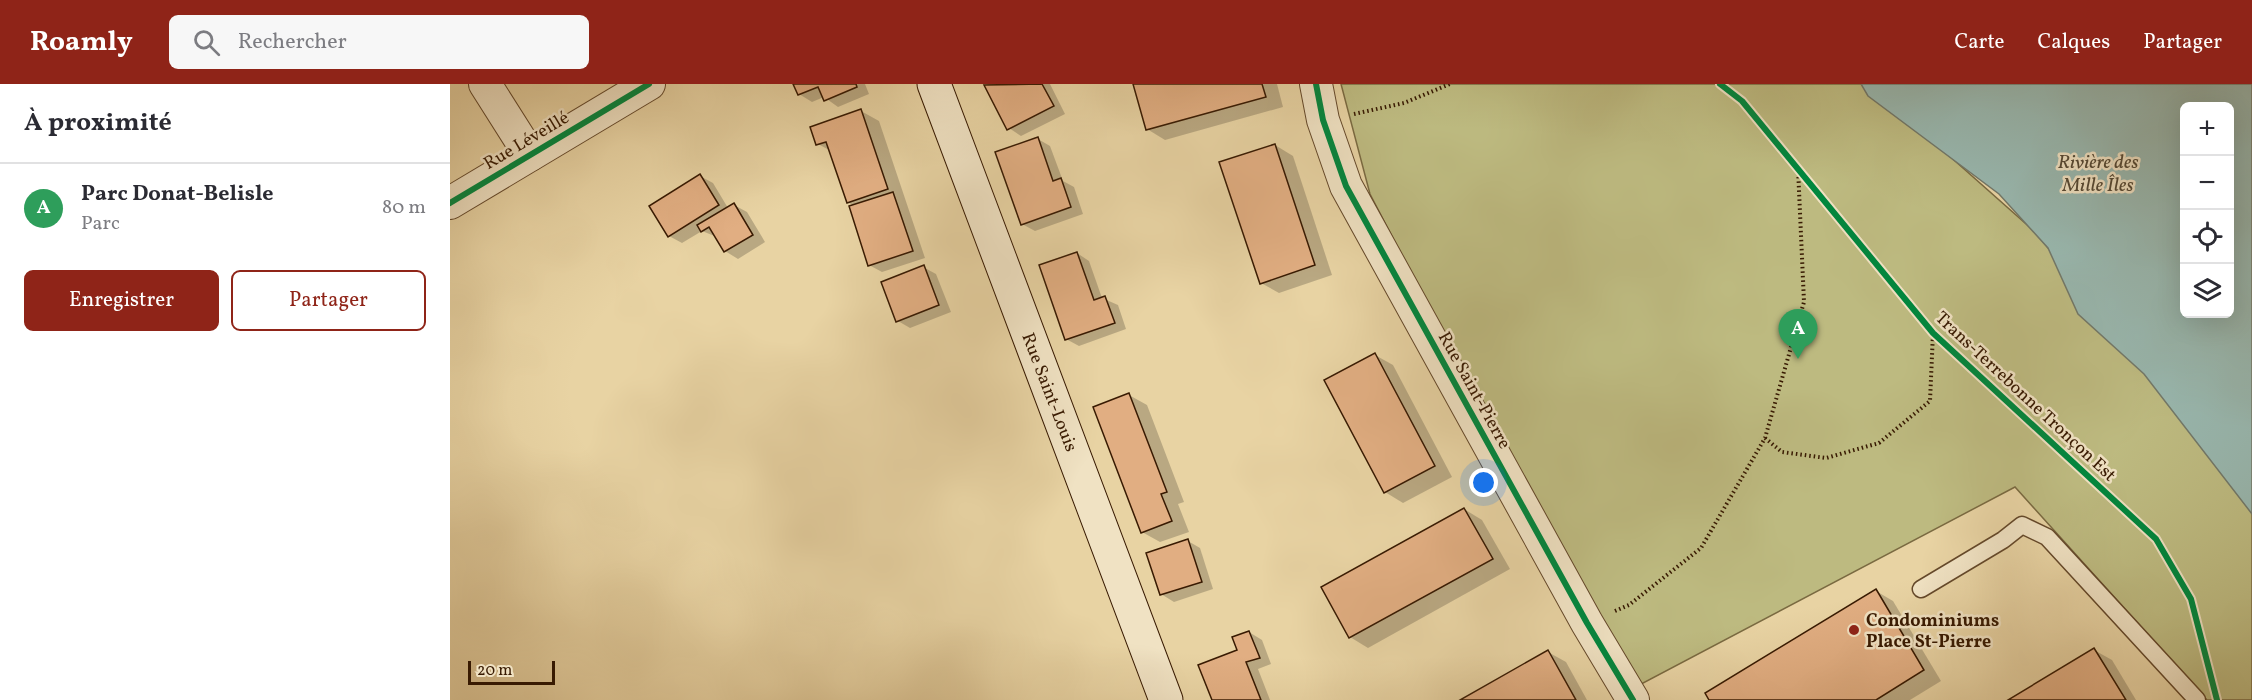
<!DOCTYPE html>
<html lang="fr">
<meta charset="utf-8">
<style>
:root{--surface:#fff;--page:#f7f7f7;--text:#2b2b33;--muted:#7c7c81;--line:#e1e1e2;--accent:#8f2418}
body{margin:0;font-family:Vollkorn,serif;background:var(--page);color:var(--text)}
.controls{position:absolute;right:18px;top:18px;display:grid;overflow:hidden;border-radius:9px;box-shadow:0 6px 24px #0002}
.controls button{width:54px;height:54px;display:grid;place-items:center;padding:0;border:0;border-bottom:2px solid var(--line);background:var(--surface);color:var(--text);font:30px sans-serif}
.scale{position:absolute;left:18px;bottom:15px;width:87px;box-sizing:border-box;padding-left:6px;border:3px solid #381a02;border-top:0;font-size:16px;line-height:21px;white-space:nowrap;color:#381a02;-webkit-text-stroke:4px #f0e2c3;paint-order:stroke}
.you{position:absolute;left:1034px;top:399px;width:21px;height:21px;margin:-15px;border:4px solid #fff;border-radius:50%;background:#1a73e8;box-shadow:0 0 0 9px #1a73e833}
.badge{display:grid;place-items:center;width:39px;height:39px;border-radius:50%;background:var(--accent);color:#fff;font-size:20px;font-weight:700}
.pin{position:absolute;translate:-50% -50px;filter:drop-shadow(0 2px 3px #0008)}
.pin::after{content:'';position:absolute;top:32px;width:21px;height:18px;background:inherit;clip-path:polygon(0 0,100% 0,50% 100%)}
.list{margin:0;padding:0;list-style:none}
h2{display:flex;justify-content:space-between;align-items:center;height:78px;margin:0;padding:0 24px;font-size:26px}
h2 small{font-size:20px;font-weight:400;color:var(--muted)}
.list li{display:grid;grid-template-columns:39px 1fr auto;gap:18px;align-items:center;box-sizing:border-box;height:90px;padding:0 24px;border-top:2px solid var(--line)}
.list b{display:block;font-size:22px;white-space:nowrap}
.list p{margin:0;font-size:20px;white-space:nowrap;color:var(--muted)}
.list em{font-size:20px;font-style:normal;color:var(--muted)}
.actions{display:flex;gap:12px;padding:18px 24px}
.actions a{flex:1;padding:14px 0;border:2px solid var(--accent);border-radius:9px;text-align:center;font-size:21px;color:var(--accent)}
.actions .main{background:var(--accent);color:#fff}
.icon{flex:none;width:33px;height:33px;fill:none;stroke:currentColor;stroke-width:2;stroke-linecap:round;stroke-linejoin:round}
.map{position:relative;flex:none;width:1802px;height:616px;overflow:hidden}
header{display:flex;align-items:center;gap:36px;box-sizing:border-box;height:84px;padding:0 30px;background:var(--accent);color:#fff}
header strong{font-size:28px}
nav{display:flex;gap:33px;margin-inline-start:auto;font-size:21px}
.search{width:420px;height:54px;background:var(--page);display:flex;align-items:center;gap:15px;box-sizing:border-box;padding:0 21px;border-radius:9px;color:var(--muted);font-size:22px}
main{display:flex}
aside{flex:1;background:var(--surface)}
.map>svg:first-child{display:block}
.green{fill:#bdba80;stroke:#7a6a41;stroke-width:1.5}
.water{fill:#98b6ad;stroke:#727869;stroke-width:1.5;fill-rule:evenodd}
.shadow{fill:#0003}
.building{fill:#e1ae82;stroke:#381a02;stroke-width:1.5}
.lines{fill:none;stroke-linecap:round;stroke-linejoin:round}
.lane-casing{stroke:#64482a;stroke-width:19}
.street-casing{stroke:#64482a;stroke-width:34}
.secondary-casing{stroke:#381a02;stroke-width:35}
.path{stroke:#381a02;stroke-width:4;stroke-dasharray:1.5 3;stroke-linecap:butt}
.lane{stroke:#f0e2c3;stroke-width:16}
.street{stroke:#f0e2c3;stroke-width:32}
.secondary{stroke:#f0e2c3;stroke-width:33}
.cycleway-casing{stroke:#f0e2c3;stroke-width:10}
.cycleway{stroke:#00873e;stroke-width:6}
.poi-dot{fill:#8f2418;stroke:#f0e2c3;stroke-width:2}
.labels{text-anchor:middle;stroke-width:5;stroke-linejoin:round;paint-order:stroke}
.street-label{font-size:18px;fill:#381a02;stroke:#f0e2c3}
.poi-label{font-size:18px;font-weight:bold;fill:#381a02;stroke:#f0e2c3;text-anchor:start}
.water-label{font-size:20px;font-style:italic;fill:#554935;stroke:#f0e2c3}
</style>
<header>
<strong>Roamly</strong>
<div class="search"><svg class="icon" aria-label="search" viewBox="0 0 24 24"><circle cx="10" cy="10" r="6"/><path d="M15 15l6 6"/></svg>Rechercher</div>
<nav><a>Carte</a><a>Calques</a><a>Partager</a></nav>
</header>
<main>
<aside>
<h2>À proximité<small></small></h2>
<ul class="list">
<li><span class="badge" style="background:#2e9e5b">A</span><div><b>Parc Donat-Belisle</b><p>Parc</p></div><em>80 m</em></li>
</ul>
<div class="actions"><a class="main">Enregistrer</a><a>Partager</a></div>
</aside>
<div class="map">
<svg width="1802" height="616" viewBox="0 0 1802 616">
<rect width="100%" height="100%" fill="#e8d3a3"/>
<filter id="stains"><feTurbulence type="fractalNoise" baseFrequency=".00333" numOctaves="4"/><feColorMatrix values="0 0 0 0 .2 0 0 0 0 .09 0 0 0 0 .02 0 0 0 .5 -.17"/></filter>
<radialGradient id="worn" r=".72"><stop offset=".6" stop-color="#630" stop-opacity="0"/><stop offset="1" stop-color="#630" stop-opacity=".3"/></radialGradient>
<!-- green -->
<path class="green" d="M891,0H1435L1460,37L1584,147L1802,410V616H1757L1565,403L1178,607L920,110Z"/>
<!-- water -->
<path class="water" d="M1411,0H1802V430L1694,290L1628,230L1598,164L1549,110L1418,12ZM1734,22H1780V230H1734Z"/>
<!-- shadow -->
<g class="shadow">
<path d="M345,0H415L419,10L388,23L374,13L362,18L349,10Z"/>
<path d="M539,0H600L615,30L571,52L559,44L536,1Z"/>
<path d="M685,0H827L833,23L715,56L697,45Z"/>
<path d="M411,27L429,37L475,174L432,188L419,181L404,122L398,118L381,67L368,60Z"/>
<path d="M588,55L600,62L613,97L624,103L633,130L585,147L572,140Z"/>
<path d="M825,61L843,72L882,191L829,209L811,199Z"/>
<path d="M250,92L263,99L278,124L284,121L297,128L315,158L288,175L275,167L267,153L252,147L232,159L219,152Z"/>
<path d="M627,169L639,177L652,214L668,221L676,245L629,262L616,255Z"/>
<path d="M473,183L486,190L501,228L460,244L448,237Z"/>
<path d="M925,271L943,281L1002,393L953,419L935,408Z"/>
<path d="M679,311L697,321L734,418L728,420L739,448L710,458L692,448Z"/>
<path d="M1014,425L1032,436L1060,485L918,564L900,553L873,504Z"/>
<path d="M738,457L750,464L763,505L724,518L711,510Z"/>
<path d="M1426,507L1443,517L1491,597L1460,616H1261Z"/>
<path d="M799,548L812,556L821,580L808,585L820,616H763Z"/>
<path d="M1644,566L1662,576L1686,616H1561Z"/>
<path d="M1098,568L1116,578L1137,616H1013Z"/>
</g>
<!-- building -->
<g class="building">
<path d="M343,0H406L407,3L374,17L368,3L348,11Z"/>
<path d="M592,0L604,22L557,46L534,1Z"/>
<path d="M683,0H812L816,13L696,46Z"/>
<path d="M411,25L438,105L397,119L376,58L366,61L360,43Z"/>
<path d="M588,53L603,97L611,94L621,123L571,141L545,68Z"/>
<path d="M825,60L865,181L810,200L769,78Z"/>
<path d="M250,90L269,121L218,153L199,122Z"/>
<path d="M443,108L463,167L418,182L399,122Z"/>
<path d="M284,119L303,151L274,168L259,143L251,148L247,141Z"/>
<path d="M627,168L644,216L655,212L665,239L615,256L589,181Z"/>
<path d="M474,181L489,221L446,238L431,198Z"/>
<path d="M925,269L985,382L934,409L874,296Z"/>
<path d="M679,309L717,408L711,410L722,437L691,449L643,323Z"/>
<path d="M1014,424L1043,475L899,554L871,503Z"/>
<path d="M738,455L752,498L710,511L696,469Z"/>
<path d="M1426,505L1474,586L1426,616H1259L1255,609Z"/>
<path d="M799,547L810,574L796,578L811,616H762L748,581L787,566L782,553Z"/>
<path d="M1644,564L1676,616H1558Z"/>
<path d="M1098,566L1126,616H1010Z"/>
</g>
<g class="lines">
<!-- lane casing -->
<g class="lane-casing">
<path id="lane" d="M1471,505L1553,456L1572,441L1597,453L1747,616"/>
</g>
<!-- street casing -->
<g class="street-casing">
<g id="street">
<path d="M35,0L80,71"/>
<path d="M866,0L873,36L896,102L1137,539L1183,616"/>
<path d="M0,119L199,0"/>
</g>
</g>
<!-- secondary casing -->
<g class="secondary-casing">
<path id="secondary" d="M484,0L716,616"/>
</g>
<!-- path -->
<g class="path">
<path d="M904,30L954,19L1000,0"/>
<path d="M1315,354L1332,368L1376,374L1429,359L1480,317L1483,249"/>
<path d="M1165,527L1179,521L1251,464L1315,354L1354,218L1348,84"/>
</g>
<!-- lane -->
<use href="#lane" class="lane"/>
<!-- street -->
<use href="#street" class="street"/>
<!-- secondary -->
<use href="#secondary" class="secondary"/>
<!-- cycleway casing -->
<g class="cycleway-casing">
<g id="cycleway">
<path d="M866,0L873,36L896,102L1137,539L1183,616"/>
<path d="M1270,0L1292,17L1483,249L1706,455L1741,515L1767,616"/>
<path d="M0,119L199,0"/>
</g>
</g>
<!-- cycleway -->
<use href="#cycleway" class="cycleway"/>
</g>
<!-- markers -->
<circle class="poi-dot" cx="1404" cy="546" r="6"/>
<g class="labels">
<!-- street labels -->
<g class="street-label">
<text transform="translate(76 56) rotate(-31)" y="6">Rue Léveillé</text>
<text transform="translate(1025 306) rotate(61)" y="6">Rue Saint-Pierre</text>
<text transform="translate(600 308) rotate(69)" y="6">Rue Saint-Louis</text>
<text transform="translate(1576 312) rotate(43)" y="6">Trans-Terrebonne Tronçon Est</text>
</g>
<!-- poi labels -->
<g class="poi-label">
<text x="1416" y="542">Condominiums<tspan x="1416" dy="21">Place St-Pierre</tspan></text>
</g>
<!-- water labels -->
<g class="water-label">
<text x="1648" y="84">Rivière des<tspan x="1648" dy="23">Mille Îles</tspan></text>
</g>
</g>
<rect width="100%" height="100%" filter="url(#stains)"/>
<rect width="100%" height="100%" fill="url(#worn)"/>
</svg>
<div class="controls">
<button>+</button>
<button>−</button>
<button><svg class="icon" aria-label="locate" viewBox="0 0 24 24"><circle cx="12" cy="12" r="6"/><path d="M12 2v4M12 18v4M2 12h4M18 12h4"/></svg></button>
<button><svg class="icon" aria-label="layers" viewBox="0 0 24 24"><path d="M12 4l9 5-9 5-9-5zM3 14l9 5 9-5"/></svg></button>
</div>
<div class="scale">20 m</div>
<div class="you"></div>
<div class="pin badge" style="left:1348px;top:275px;background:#2e9e5b">A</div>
</div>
</main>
